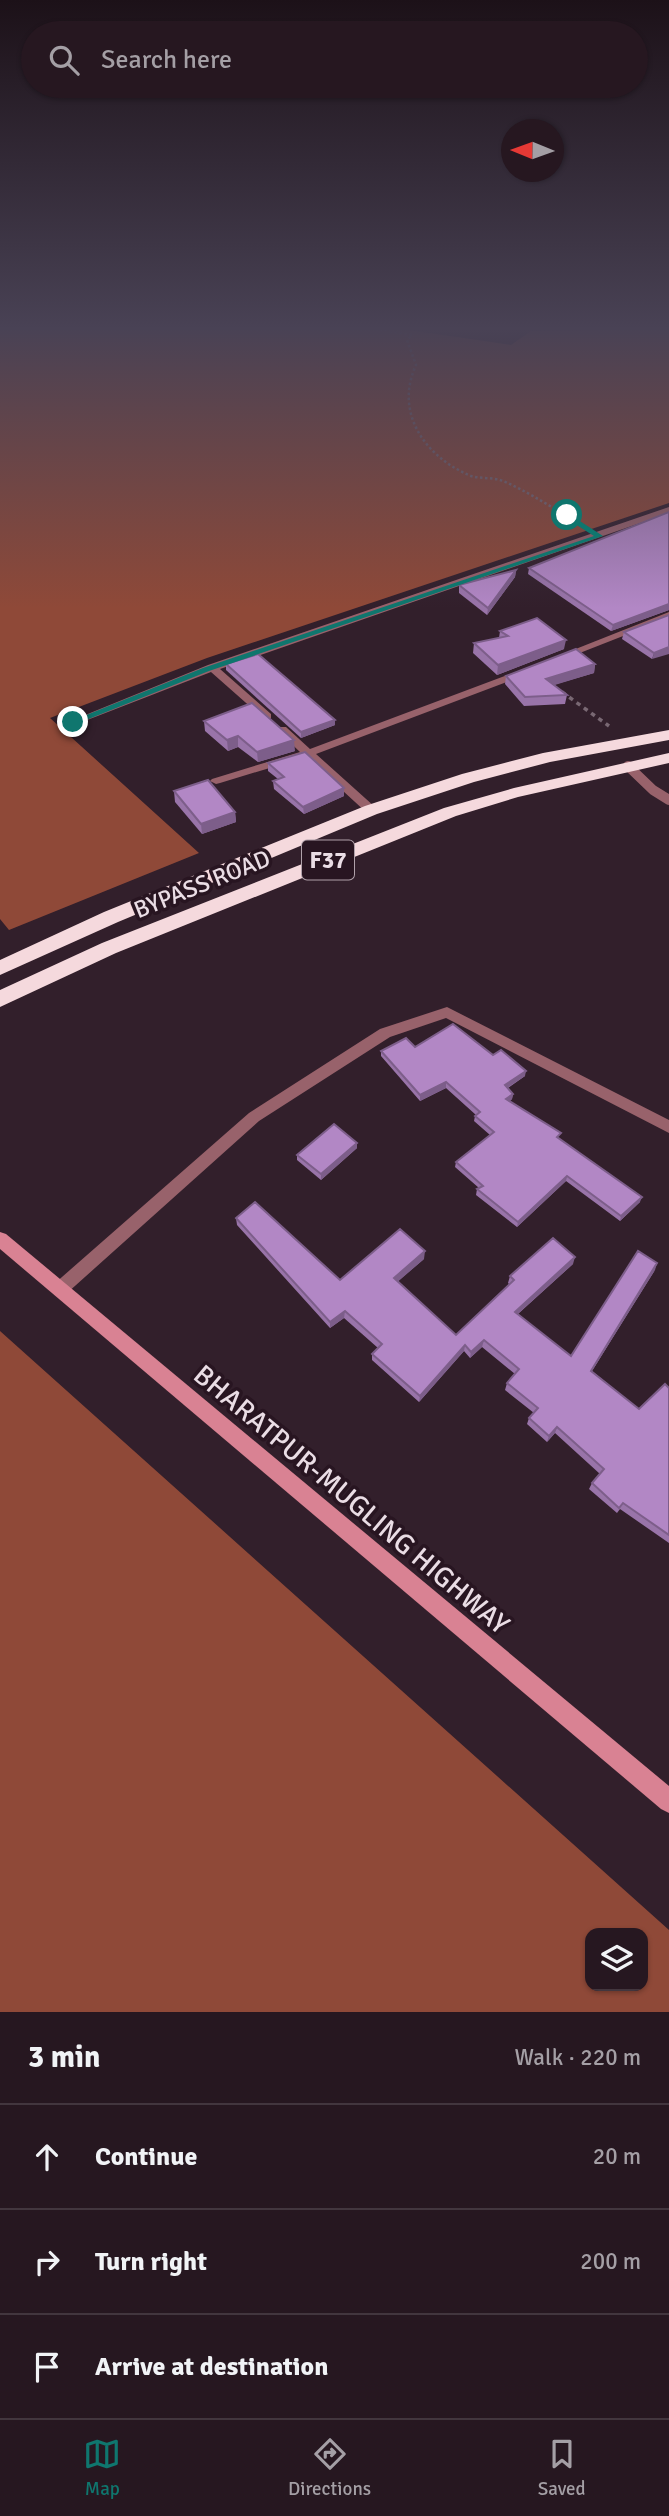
<!DOCTYPE html>
<meta charset="utf-8">
<style>
:root{--surface:#261720;--page:#32242d;--text:#f1f3f6;--muted:#a49fa5;--line:#42363e;--accent:#0f766e}
body{margin:0;font-family:Signika,sans-serif;background:var(--page);color:var(--text)}
.controls{position:absolute;right:21px;bottom:21px;display:grid;overflow:hidden;border-radius:14px;box-shadow:0 2px 5px #0004}
.controls button{width:63px;height:63px;display:grid;place-items:center;padding:0;border:0;border-bottom:2px solid var(--line);background:var(--surface);color:var(--text);font:35px sans-serif}
.compass{position:absolute;left:501px;top:119px;width:63px;height:63px;border-radius:50%;background:var(--surface);box-shadow:0 2px 5px #0004;rotate:271deg}
.stop{position:absolute;width:21px;height:21px;margin:-16px;border:5px solid #0f766e;border-radius:50%;background:#fff}
.stop.end{background:#0f766e;border-color:#fff;box-shadow:0 2px 7px #0008}
.list{margin:0;padding:0;list-style:none}
h2{display:flex;justify-content:space-between;align-items:center;height:91px;margin:0;padding:0 28px;font-size:30px}
h2 small{font-size:23px;font-weight:400;color:var(--muted)}
.list li{display:grid;grid-template-columns:46px 1fr auto;gap:21px;align-items:center;box-sizing:border-box;height:105px;padding:0 28px;border-top:2px solid var(--line)}
.list b{display:block;font-size:26px;white-space:nowrap}
.list em{font-size:23px;font-style:normal;color:var(--muted)}
.icon{flex:none;width:38px;height:38px;fill:none;stroke:currentColor;stroke-width:2;stroke-linecap:round;stroke-linejoin:round}
.map{position:relative;flex:none;width:669px;height:2012px;overflow:hidden}
.search{position:absolute;background:var(--surface);box-shadow:0 2px 5px #0004;left:21px;right:21px;top:21px;height:77px;display:flex;align-items:center;gap:18px;box-sizing:border-box;padding:0 24px;border-radius:38px;color:var(--muted);font-size:26px}
.sheet{height:406px;background:var(--surface)}
nav{display:flex;justify-content:space-around;align-items:center;box-sizing:border-box;height:98px;border-top:2px solid var(--line);background:var(--surface);font-size:19px;color:var(--muted)}
nav a{display:grid;justify-items:center;gap:4px}
nav .on{color:var(--accent)}
.map>svg:first-child{display:block}
.forest{fill:#8f4938;fill-rule:evenodd}
.lines{fill:none;stroke-linecap:round;stroke-linejoin:round}
.path-far1{stroke:#796873;stroke-width:2.5;stroke-dasharray:2.5 2.5;stroke-linecap:butt}
.path{stroke:#796873;stroke-width:3.5;stroke-dasharray:4.5 4.5;stroke-linecap:butt}
.lane{stroke:#98626b;stroke-width:10}
.street{fill:#98626b;fill-rule:evenodd}
.secondary{fill:#d98293;fill-rule:evenodd}
.highway{fill:#f5d9dd;fill-rule:evenodd}
.wall{fill:#9974a9}
.shaded-wall{fill:#7d5e8a}
.building{fill:#b287c5;stroke:#7d5e8a;stroke-width:2}
.route{fill:#0f766e}
.labels{text-anchor:middle;stroke-width:7;stroke-linejoin:round;paint-order:stroke}
.shield{fill:#281521;stroke:#b0a1aa;stroke-width:2}
.shield-label{font-size:23px;font-weight:bold;fill:#eadde5}
.street-label{font-size:24px;fill:#eadde5;stroke:#281521}
.near-street-label{font-size:28px;fill:#eadde5;stroke:#281521}
</style>
<div class="map">
<svg width="669" height="2012" viewBox="0 0 669 2012">
<rect width="100%" height="100%" fill="#321f2b"/>
<!-- forest -->
<g class="forest">
<path d="M0,326H381L511,345L531,331L669,329V503L207,658L50,718L199,853L9,930L0,919Z"/>
<path d="M0,1331L669,1930V2012H0ZM590,1933H643V1986H590Z"/>
</g>
<g class="lines">
<!-- path-far1 -->
<path class="path-far1" d="M355,326L412,335L407,340L416,365C394,413 425,457 471,476C481,479 493,477 503,481C529,492 554,509 579,523"/>
<!-- path -->
<path class="path" d="M562,692L609,726"/>
<!-- lane -->
<path class="lane" d="M628,766L653,790L669,800"/>
<!-- street -->
<g class="street">
<path d="M669,507V513L220,669L271,714V718H263L211,672L77,724L73,725L68,722L208,665Z"/>
<path d="M669,612V618L567,658L558,656Z"/>
<path d="M521,670L525,671V675L316,754L375,807V813H367L306,757L220,783L216,784L210,781L212,779L300,752L278,731V727H286L310,749Z"/>
<path d="M447,1007L669,1120V1133L446,1018L390,1037L259,1121L66,1294L60,1297L54,1294L51,1289L54,1284L249,1113L380,1029Z"/>
</g>
<!-- secondary -->
<path class="secondary" d="M0,1232L6,1234L669,1786V1813L661,1809L0,1249Z"/>
<!-- highway -->
<g class="highway">
<path d="M669,730V740L550,762L474,782L377,814L118,922L0,975V960L104,912L365,806L462,774L543,753Z"/>
<path d="M669,753V763L518,797L456,816L116,953L0,1007V990L102,943L444,808L514,788Z"/>
</g>
</g>
<!-- wall -->
<g class="wall">
<path d="M669,512V610L611,631L528,574L529,568Z"/>
<path d="M516,570L515,577L487,615L459,593V585Z"/>
<path d="M669,615L652,659L622,639L624,632Z"/>
<path d="M500,631L564,649L497,675L473,653L474,643L499,638Z"/>
<path d="M226,664L335,725L301,738L226,670Z"/>
<path d="M595,664L594,673L553,685L567,695L565,704L524,706L505,684L506,676Z"/>
<path d="M204,721L295,751L258,762L238,747L228,751L205,731Z"/>
<path d="M268,763L344,796L304,814L274,789L273,781L278,779L268,771Z"/>
<path d="M174,791L235,812L236,822L202,834L175,802Z"/>
<path d="M415,1047L493,1055L525,1076L508,1088L513,1094L512,1099L510,1101L640,1202L620,1221L566,1181L517,1227L476,1195L477,1189L479,1188L455,1167L456,1162L490,1135L474,1121L475,1116L476,1115L446,1088L420,1101L381,1056V1051Z"/>
<path d="M357,1143V1148L321,1180L297,1160V1155Z"/>
<path d="M236,1218L340,1280L424,1259L398,1281L456,1335L509,1284L508,1283L510,1276L573,1264L518,1314L571,1356L655,1270L592,1371L639,1409L669,1388V1543L620,1509L617,1513L589,1489L592,1483L600,1474L555,1433L547,1442L527,1424L529,1418L534,1413L505,1390L507,1383L515,1374L482,1347L470,1358L464,1351L419,1402L372,1360V1354L378,1348L344,1318L330,1328L237,1225Z"/>
</g>
<!-- shaded-wall -->
<g class="shaded-wall">
<path d="M516,570L515,577L487,615L488,608Z"/>
<path d="M669,604V610L611,631L613,625Z"/>
<path d="M566,640L564,649L497,675L498,665Z"/>
<path d="M669,647V654L652,659L654,653Z"/>
<path d="M595,664L594,673L545,688L546,679Z"/>
<path d="M335,720V725L301,738V732Z"/>
<path d="M238,736V747L228,751L227,740Z"/>
<path d="M294,740L295,751L258,762L257,752Z"/>
<path d="M344,788V796L304,814L303,807Z"/>
<path d="M235,812L236,822L202,834L201,824Z"/>
<path d="M526,1071L525,1076L504,1090L505,1085Z"/>
<path d="M446,1082V1088L420,1101V1095Z"/>
<path d="M513,1094L512,1099L506,1104V1099Z"/>
<path d="M357,1143V1148L321,1180V1174Z"/>
<path d="M567,1176L566,1181L517,1227L518,1222Z"/>
<path d="M642,1197L640,1202L620,1221L621,1216Z"/>
<path d="M425,1251L424,1259L394,1285V1278Z"/>
<path d="M575,1257L573,1264L513,1318L515,1312Z"/>
<path d="M657,1263L655,1270L588,1377L591,1371Z"/>
<path d="M345,1311L344,1318L330,1328V1322Z"/>
<path d="M484,1340L482,1347L470,1358L471,1352Z"/>
<path d="M465,1345L464,1351L419,1402L420,1396Z"/>
<path d="M557,1427L555,1433L547,1442L549,1436Z"/>
</g>
<!-- building -->
<g class="building">
<path d="M669,512V604L613,625L529,568Z"/>
<path d="M516,570L488,608L459,585Z"/>
<path d="M669,615V647L654,653L624,632Z"/>
<path d="M537,618L566,640L498,665L474,643L508,636L500,631Z"/>
<path d="M576,649L595,664L546,679L567,695L525,697L506,676Z"/>
<path d="M258,654L335,720L301,732L226,664Z"/>
<path d="M252,703L294,740L257,752L238,736L227,740L204,721Z"/>
<path d="M305,752L344,788L303,807L273,781L284,777L268,763Z"/>
<path d="M208,780L235,812L201,824L174,791Z"/>
<path d="M453,1024L493,1055L501,1050L526,1071L505,1085L513,1094L506,1099L561,1133L557,1137L642,1197L621,1216L567,1176L518,1222L477,1189L483,1186L456,1162L494,1132L475,1116L480,1112L446,1082L420,1095L381,1051L406,1038L415,1047Z"/>
<path d="M334,1124L357,1143L321,1174L297,1155Z"/>
<path d="M255,1202L340,1280L400,1229L425,1251L394,1278L456,1335L514,1280L510,1276L553,1238L575,1257L515,1312L571,1356L638,1251L657,1263L591,1371L639,1409L665,1384L669,1388V1535L623,1503L619,1508L592,1483L604,1469L557,1427L549,1436L529,1418L538,1408L507,1383L519,1369L484,1340L471,1352L465,1345L420,1396L372,1354L382,1344L345,1311L330,1322L236,1218Z"/>
</g>
<!-- sky -->
<linearGradient id="sky" x2="0" y2="1"><stop stop-color="#1c1118"/><stop offset="0.54" stop-color="#494255"/><stop offset="1" stop-color="#494255" stop-opacity="0"/></linearGradient>
<rect width="669" height="608" fill="url(#sky)"/>
<!-- route -->
<path class="route" d="M564,514H569L603,536L209,671L76,724L69,722L203,668L594,536L564,517Z"/>
<g class="labels">
<!-- shield labels -->
<rect class="shield" x="302" y="840.5" width="52" height="39" rx="5"/>
<g class="shield-label">
<text x="328" y="868">F37</text>
</g>
<!-- street labels -->
<g class="street-label">
<text transform="translate(202 884) rotate(-22)" y="8">BYPASS ROAD</text>
</g>
<!-- near-street labels -->
<g class="near-street-label">
<text transform="translate(352 1499) rotate(40)" y="10">BHARATPUR-MUGLING HIGHWAY</text>
</g>
</g>
</svg>
<div class="controls">
<button><svg class="icon" aria-label="layers" viewBox="0 0 24 24"><path d="M12 4l9 5-9 5-9-5zM3 14l9 5 9-5"/></svg></button>
</div>
<svg class="compass" viewBox="-18 -18 36 36"><path d="M0-13l5 13h-10z" fill="#e53935"/><path d="M0 13l5-13h-10z" fill="#a49fa5"/></svg>
<div class="stop" style="left:567px;top:515px"></div>
<div class="stop end" style="left:73px;top:722px"></div>
<div class="search"><svg class="icon" aria-label="search" viewBox="0 0 24 24"><circle cx="10" cy="10" r="6"/><path d="M15 15l6 6"/></svg>Search here</div>
</div>
<section class="sheet">
<h2>3 min<small>Walk · 220 m</small></h2>
<ul class="list">
<li><svg class="icon" aria-label="ahead" viewBox="0 0 24 24"><path d="M12 20V5M6 11l6-6 6 6"/></svg><div><b>Continue</b></div><em>20 m</em></li>
<li><svg class="icon" aria-label="right" viewBox="0 0 24 24"><path d="M7 20v-9h11M14 6l5 5-5 5"/></svg><div><b>Turn right</b></div><em>200 m</em></li>
<li><svg class="icon" aria-label="arrive" viewBox="0 0 24 24"><path d="M6 21V4h12l-3 4 3 4H6"/></svg><div><b>Arrive at destination</b></div></li>
</ul>
</section>
<nav>
<a class="on"><svg class="icon" aria-label="map" viewBox="0 0 24 24"><path d="M3 6l6-2 6 2 6-2v14l-6 2-6-2-6 2zM9 4v14M15 6v14"/></svg>Map</a>
<a><svg class="icon" aria-label="directions" viewBox="0 0 24 24"><path d="M12 3l9 9-9 9-9-9zM9 14v-3h6M13 9l2 2-2 2"/></svg>Directions</a>
<a><svg class="icon" aria-label="saved" viewBox="0 0 24 24"><path d="M7 4h10v16l-5-4-5 4z"/></svg>Saved</a>
</nav>
